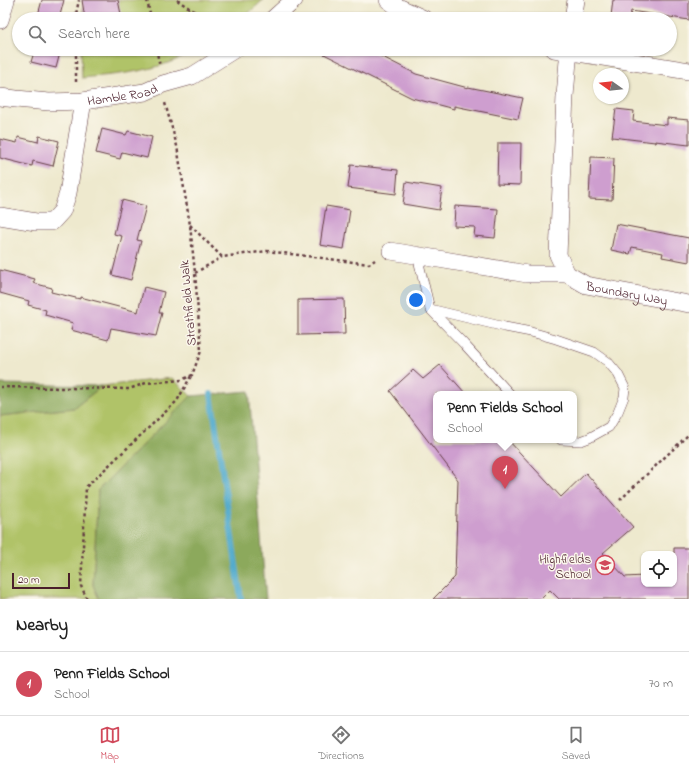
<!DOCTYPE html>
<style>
:root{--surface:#fff;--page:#f6f6f6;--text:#222;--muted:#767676;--line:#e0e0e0;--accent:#d1495b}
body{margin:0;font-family:"Indie Flower",sans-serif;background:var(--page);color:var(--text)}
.controls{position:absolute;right:12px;bottom:12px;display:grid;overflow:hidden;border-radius:8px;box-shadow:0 1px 3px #0004}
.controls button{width:36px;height:36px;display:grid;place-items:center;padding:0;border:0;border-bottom:1px solid var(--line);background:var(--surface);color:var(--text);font:20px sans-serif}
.compass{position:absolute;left:593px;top:68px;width:36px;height:36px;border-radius:50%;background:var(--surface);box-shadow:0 1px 3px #0004;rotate:285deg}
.scale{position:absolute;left:12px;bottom:10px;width:58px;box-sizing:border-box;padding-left:4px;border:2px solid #4a1f2b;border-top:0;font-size:11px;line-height:14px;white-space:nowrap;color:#4a1f2b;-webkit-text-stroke:3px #fbf7ec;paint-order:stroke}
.you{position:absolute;left:416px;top:300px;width:14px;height:14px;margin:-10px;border:3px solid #fff;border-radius:50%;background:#1a73e8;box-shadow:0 0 0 6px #1a73e833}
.badge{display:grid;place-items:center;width:26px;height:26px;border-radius:50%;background:var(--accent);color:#fff;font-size:13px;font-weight:700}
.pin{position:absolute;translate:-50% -33px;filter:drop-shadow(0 1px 2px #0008)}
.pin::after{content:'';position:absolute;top:21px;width:14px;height:12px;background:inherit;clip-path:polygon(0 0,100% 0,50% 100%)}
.popup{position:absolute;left:433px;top:391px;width:144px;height:52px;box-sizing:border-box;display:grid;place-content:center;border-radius:8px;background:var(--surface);filter:drop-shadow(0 1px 3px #0005);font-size:13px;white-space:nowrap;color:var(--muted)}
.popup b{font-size:15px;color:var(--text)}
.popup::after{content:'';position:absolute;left:50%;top:100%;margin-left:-8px;border:8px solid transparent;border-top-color:var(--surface)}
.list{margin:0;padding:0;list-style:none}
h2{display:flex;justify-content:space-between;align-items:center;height:52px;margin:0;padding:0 16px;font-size:17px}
h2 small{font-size:13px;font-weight:400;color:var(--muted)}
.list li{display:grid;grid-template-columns:26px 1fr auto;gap:12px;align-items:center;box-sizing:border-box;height:64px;padding:0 16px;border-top:1px solid var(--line)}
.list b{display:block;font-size:15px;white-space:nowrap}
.list p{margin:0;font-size:13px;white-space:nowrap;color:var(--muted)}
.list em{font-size:13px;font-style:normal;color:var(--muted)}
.icon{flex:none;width:22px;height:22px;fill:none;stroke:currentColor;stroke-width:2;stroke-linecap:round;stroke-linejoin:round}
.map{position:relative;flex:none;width:689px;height:599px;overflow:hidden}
.search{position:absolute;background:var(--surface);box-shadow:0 1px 3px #0004;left:12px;right:12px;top:12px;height:44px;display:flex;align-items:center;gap:10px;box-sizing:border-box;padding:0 14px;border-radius:22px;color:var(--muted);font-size:15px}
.sheet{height:116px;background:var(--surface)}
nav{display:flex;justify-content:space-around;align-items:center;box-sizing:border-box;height:56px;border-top:1px solid var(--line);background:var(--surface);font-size:11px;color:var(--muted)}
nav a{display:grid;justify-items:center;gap:2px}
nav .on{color:var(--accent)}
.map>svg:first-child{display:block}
.green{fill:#b0c367;stroke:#7d7149}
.forest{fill:#8ca95c;stroke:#6b6444}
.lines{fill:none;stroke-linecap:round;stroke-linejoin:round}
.stream{stroke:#4ca7ca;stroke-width:6}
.building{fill:#ce9ecf}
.service-casing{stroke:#633d43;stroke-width:10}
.minor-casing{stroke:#633d43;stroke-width:18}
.path{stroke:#633d43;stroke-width:2.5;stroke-dasharray:3 3;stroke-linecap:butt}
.service{stroke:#fff;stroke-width:9}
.minor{stroke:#fff;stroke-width:17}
.labels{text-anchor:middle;stroke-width:3;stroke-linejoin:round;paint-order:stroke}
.street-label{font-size:13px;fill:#4a1f2b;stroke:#fbf7ec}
.poi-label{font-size:13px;fill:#4a1f2b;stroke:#fbf7ec;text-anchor:end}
</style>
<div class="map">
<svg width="689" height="599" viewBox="0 0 689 599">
<rect width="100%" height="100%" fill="#fbf7ec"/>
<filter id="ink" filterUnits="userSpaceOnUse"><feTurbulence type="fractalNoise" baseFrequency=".025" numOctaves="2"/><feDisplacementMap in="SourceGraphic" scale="8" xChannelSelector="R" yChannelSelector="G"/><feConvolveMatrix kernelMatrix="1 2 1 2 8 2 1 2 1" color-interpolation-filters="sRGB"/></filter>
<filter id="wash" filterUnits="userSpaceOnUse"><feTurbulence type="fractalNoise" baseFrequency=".012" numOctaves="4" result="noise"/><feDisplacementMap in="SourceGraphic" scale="16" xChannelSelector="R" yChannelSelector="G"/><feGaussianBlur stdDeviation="0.9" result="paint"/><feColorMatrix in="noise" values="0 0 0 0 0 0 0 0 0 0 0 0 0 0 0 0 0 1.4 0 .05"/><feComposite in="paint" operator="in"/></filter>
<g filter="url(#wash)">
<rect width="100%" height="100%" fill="#eee9ce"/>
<!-- green -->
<g class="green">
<path d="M84,0H263L242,19H82Z"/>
<path d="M81,49H196C188,54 178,60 168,63C141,73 111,75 82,78Z"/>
<path d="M172,378L191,396L98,490L93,585L99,599H0V416L74,408L102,386Z"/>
</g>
<!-- forest -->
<g class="forest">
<path d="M0,384L102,386L74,408L0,416Z"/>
<path d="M249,391L266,599H99L93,585L98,490L191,396Z"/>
</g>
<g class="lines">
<!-- stream -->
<path class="stream" d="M211,394L241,599"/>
</g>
<g id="blocks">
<!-- building -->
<g class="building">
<path d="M42,0H64L59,19H37Z"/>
<path d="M82,0H118L122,19H85Z"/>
<path d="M613,0H689V20L631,11L630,18L611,16Z"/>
<path d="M35,49H61L56,68L31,62Z"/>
<path d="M314,49H367L416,74L468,88V87L523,98L518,119L454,106V109L412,98Z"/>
<path d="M616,109L634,111L633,121L667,125V118L689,120V145L655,141V142L612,137Z"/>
<path d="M102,129L126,135L128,131L152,137L147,158L122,152L120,159L96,153Z"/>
<path d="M39,136L59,141L53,166L33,161L32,166L0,158V139L17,143L18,137L38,142Z"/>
<path d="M498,143H521L520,185L497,184Z"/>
<path d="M591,157L614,158L612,200L589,199Z"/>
<path d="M351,165L398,170L396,194L348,188Z"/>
<path d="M406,182L442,188L439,210L403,204Z"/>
<path d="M122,200L146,206L137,240L141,241L131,280L112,275L122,236L114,234Z"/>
<path d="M326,206L350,210L344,249L320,245Z"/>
<path d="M455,206L498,209L495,238L474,236L475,227L454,226Z"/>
<path d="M616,224L689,238V262L662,257L663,253L632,247L630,254L611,250Z"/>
<path d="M0,270L35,279L33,283L52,288L51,292L80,299V297L138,312L144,287L164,292L159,313H162L156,336L111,328L108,340L71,330L73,323L45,315L46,310L28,305L29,301L0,293Z"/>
<path d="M344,299L345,334L298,335V300Z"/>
<path d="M440,365L466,394H436V440H508L561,497L586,473L633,527L603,553L625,577L644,576V584H674V548H689V599H559L550,590L541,599H433L455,577L458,480L390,391L413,370L423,379Z"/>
</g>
</g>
</g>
<g filter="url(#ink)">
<use href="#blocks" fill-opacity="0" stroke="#633d43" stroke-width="1"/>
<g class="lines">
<!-- service casing -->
<g class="service-casing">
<g id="service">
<path d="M417,255L430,309L464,344L510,394"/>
<path d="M430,309L505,327L531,332L556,339L594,352L608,362L618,374L625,388L624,397L618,412L609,427L589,438L581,441L561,440"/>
</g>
</g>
<!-- minor casing -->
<g class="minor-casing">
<g id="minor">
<path d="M388,0L398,7L424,19"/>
<path d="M273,19L294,0"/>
<path d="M573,19L576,0"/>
<path d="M0,20L6,0"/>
<path d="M554,49L689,71"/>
<path id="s1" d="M569,49L565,96L558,255L567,274L586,285L689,304"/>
<path id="s2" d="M0,97L16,99L49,102L83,101L145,92L163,84L192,76L235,49"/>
<path d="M0,216L36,222H52L62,211L68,193L83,101"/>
<path d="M391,251L527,274H567"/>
</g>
</g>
<!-- path -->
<g class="path">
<path d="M147,0L151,19"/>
<path d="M177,0L192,10L214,19"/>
<path d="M75,19L79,0"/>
<path d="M76,49V83"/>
<path d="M156,49L160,66"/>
<path d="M190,225L222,257L267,251L369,264L375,260"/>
<path d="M195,273L222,257"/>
<path d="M0,387L129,389L146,383L182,380L192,375L201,351L195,273L190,225L177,146L165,103"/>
<path d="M620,500L689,434"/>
<path d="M87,599L81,586L86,487L177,401L191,376"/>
</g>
<!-- service -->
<use href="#service" class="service"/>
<!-- minor -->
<use href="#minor" class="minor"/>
</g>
</g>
<!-- icons -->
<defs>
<g id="school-ring" transform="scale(1)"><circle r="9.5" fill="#fbf7ec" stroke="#d1495b" stroke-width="1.5"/><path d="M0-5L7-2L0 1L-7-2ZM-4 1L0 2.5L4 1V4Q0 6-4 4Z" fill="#d1495b"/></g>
</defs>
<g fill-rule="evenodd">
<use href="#school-ring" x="605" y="565"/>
</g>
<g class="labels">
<!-- street labels -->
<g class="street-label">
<text dy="5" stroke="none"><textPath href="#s2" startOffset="123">Hamble Road</textPath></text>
<text dy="5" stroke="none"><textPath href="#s1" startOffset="291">Boundary Way</textPath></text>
<text transform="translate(187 303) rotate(-95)" y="5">Strathfield Walk</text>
</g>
<!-- poi labels -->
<g class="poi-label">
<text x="591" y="563">Highfields<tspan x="591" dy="15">School</tspan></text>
</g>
</g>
</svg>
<div class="controls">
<button><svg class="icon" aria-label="locate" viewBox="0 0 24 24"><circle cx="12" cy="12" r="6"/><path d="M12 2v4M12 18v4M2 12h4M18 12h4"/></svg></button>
</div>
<svg class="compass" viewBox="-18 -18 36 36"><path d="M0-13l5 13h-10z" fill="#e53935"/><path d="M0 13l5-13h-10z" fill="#767676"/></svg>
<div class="scale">20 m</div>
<div class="you"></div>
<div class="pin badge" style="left:505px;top:489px">1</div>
<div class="popup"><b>Penn Fields School</b>School</div>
<div class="search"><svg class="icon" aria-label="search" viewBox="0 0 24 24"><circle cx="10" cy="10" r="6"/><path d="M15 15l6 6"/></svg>Search here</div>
</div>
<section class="sheet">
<h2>Nearby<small></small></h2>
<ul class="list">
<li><span class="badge">1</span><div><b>Penn Fields School</b><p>School</p></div><em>70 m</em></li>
</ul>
</section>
<nav>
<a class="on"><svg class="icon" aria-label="map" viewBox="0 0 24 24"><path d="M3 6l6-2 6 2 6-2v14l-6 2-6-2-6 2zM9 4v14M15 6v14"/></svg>Map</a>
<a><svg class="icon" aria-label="directions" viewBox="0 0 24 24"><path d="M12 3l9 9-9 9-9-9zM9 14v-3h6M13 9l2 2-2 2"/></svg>Directions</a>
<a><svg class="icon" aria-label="saved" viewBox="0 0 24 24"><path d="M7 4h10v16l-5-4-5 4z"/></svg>Saved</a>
</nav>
